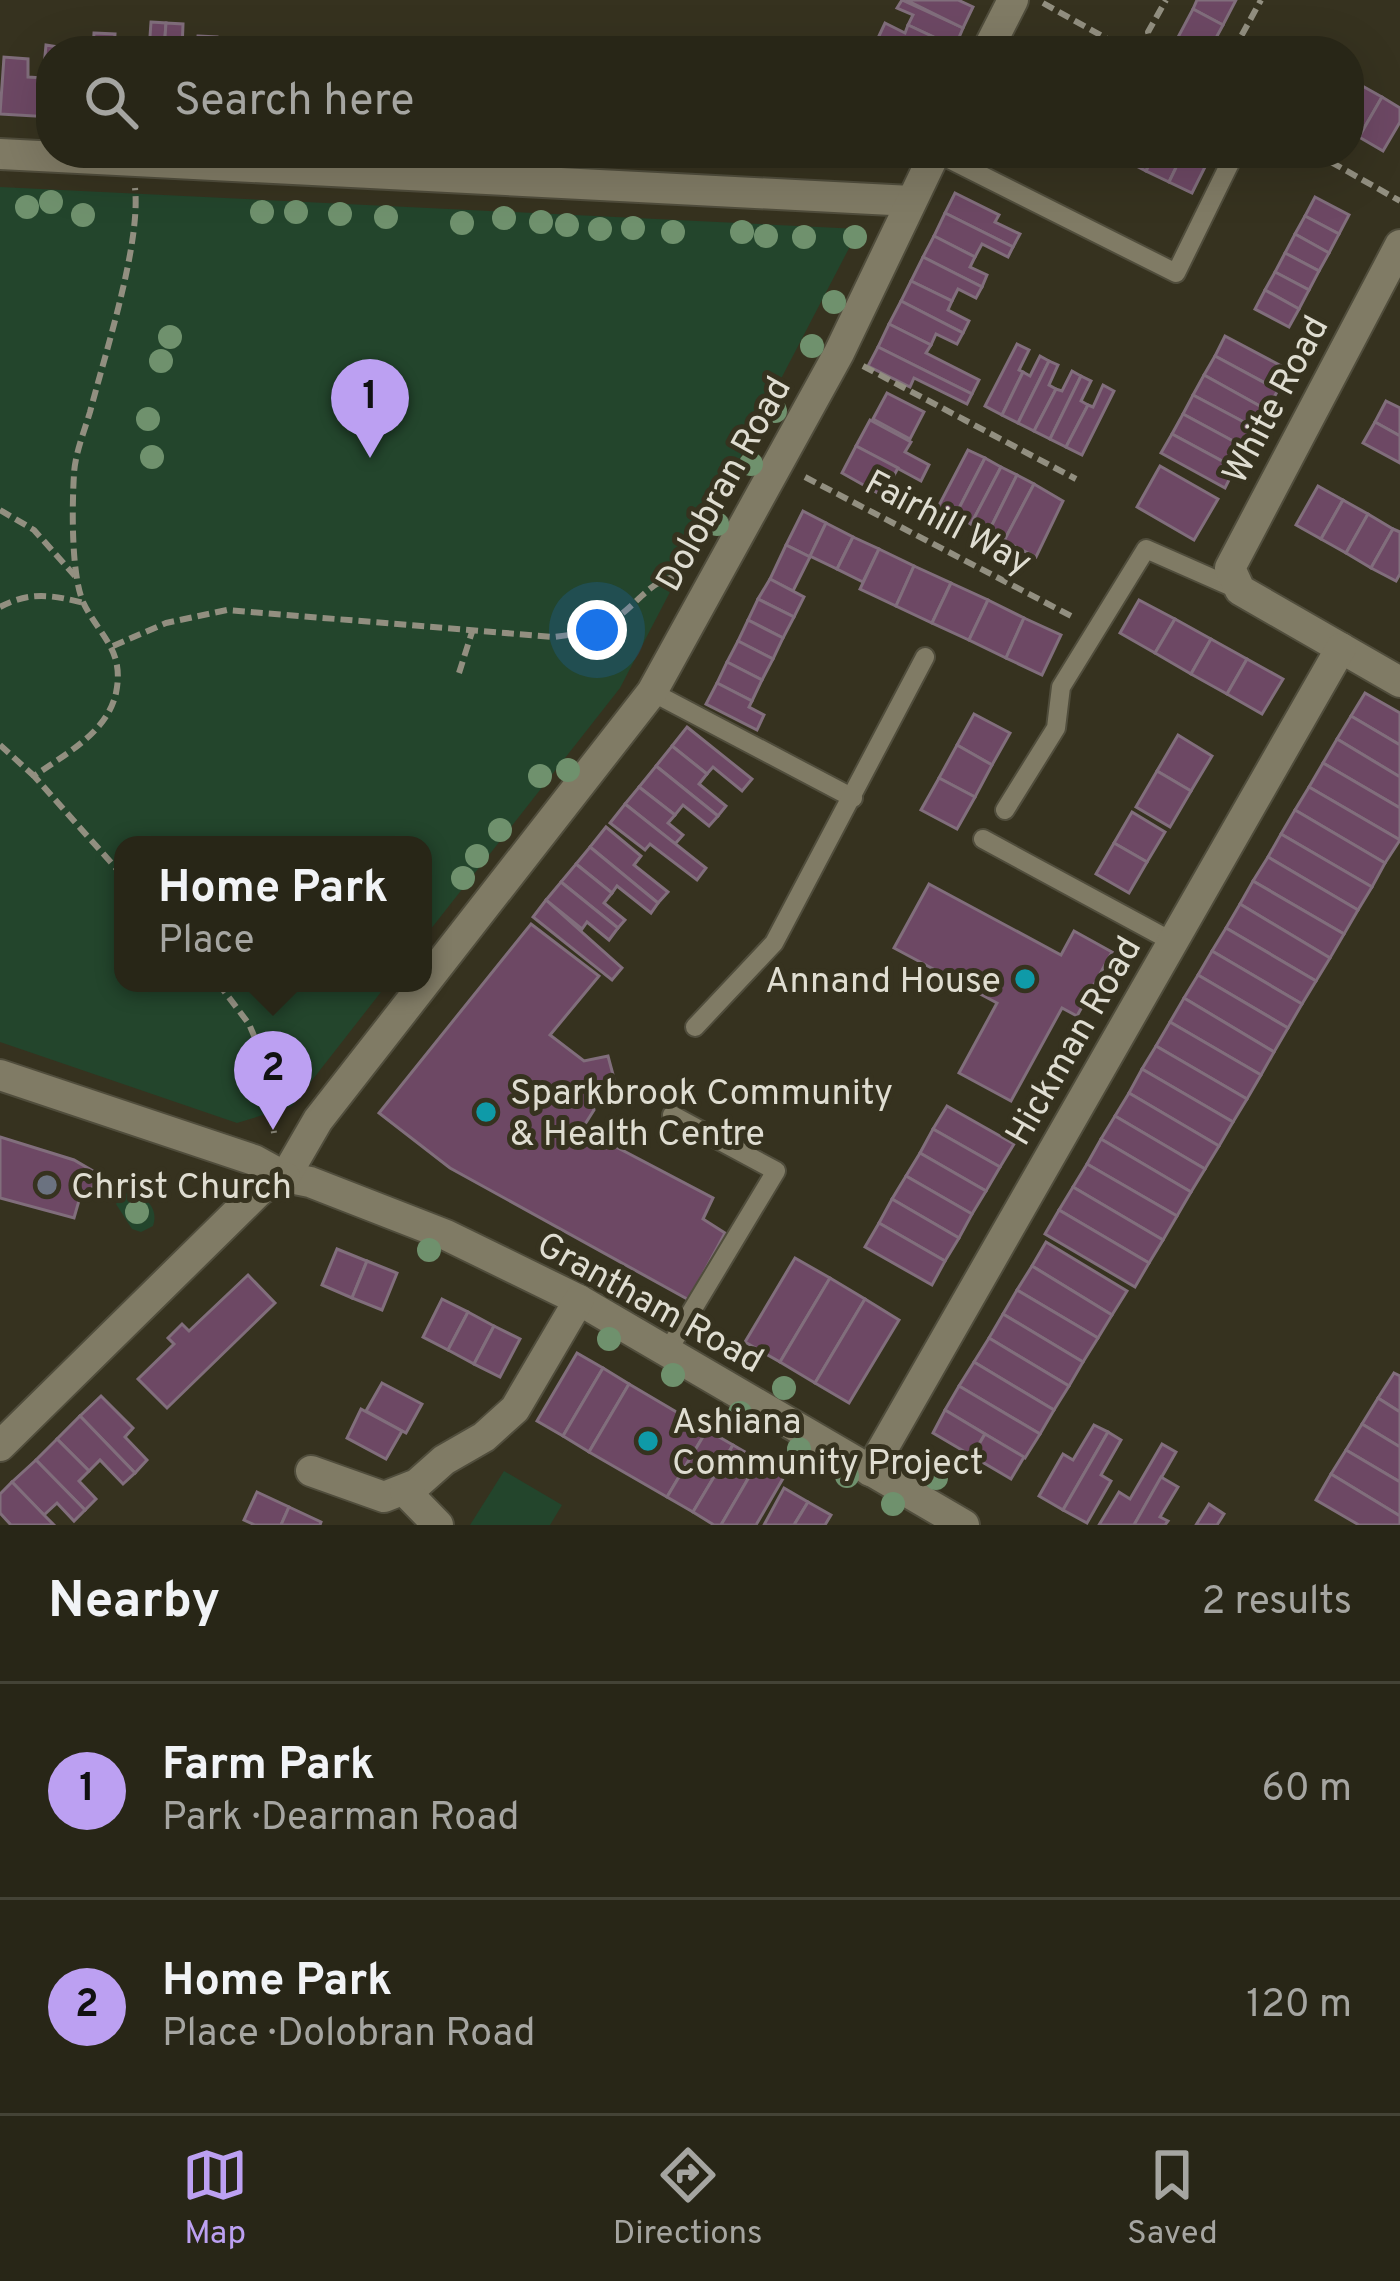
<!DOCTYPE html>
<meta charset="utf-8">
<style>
:root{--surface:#282617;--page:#302e20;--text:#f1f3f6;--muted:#a5a5a1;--line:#444336;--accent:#bca0f2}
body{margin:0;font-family:Overpass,sans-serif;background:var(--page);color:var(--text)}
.you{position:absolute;left:597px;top:630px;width:42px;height:42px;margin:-30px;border:9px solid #fff;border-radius:50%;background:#1a73e8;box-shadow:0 0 0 18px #1a73e833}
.badge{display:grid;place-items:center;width:78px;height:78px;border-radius:50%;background:var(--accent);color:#111;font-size:39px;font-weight:700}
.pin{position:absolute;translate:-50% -99px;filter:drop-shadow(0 3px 6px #0008)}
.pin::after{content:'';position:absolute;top:63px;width:42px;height:36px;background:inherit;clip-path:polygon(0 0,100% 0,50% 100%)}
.popup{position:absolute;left:114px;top:836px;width:318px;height:156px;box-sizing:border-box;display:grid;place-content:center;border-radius:24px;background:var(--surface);filter:drop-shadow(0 3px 9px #0005);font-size:39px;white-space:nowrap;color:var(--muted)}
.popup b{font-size:45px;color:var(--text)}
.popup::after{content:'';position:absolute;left:50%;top:100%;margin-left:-24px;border:24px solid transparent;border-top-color:var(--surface)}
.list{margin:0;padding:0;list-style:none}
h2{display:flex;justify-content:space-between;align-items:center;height:156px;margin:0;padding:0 48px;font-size:51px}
h2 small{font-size:39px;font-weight:400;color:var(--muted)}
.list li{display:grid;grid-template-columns:78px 1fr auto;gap:36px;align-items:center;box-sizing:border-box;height:216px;padding:0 48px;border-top:3px solid var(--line)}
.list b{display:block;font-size:45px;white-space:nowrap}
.list p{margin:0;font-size:39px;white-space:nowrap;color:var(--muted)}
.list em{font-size:39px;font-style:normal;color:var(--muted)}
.icon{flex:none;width:66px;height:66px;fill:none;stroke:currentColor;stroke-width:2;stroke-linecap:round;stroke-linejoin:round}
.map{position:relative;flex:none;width:1400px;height:1525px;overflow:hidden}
.search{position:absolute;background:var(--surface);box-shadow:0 12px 48px #0002;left:36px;right:36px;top:36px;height:132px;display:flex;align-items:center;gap:30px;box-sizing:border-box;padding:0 42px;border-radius:48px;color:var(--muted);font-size:45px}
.sheet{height:588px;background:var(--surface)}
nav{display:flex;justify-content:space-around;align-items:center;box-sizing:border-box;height:168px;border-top:3px solid var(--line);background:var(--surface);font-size:33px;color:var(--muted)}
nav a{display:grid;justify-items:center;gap:6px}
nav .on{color:var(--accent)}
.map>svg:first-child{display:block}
.green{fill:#23452c}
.building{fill:#6d4864;stroke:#816e7c;stroke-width:3}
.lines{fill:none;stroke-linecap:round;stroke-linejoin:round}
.lane-casing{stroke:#504d3c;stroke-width:22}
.street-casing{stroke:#504d3c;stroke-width:34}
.path{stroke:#928f80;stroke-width:6;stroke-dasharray:12 6;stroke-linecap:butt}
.lane{stroke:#807b65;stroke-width:18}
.street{stroke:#807b65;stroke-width:30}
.tree{fill:#6f916d}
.culture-dot{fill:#0f9aa8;stroke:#36321f;stroke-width:4.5}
.worship-dot{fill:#6b7280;stroke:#36321f;stroke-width:4.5}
.labels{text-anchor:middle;stroke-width:10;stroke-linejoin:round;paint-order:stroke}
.street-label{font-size:36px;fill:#dfddd1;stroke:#36321f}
.poi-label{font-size:36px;fill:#dfddd1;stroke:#36321f;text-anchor:start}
</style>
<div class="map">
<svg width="1400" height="1525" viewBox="0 0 1400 1525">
<rect width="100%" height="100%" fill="#36321f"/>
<!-- green -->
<g class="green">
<path d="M0,187L859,229L620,688L423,939V845H123V983H388L292,1106L237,1123L0,1042Z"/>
<path d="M131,1192C146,1196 159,1209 153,1226L141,1232L132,1229L116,1204L122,1195Z"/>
<path d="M504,1471L562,1505L550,1525H470Z"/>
</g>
<!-- building -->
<g class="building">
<path d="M902,0L963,28L955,47L908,25L913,15L897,8Z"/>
<path d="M906,0H958L973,7L963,28Z"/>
<path d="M1197,0H1236L1223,25L1193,9Z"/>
<path d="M1193,9L1223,25L1209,51H1200L1177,39Z"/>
<path d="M151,22L166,23L164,51H149Z"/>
<path d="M166,23L183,24L182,51H164Z"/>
<path d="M885,23L905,33L908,25L955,47L953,51H906L878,38Z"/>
<path d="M94,33L115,34L114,51H93Z"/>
<path d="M198,36L217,37V51H197Z"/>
<path d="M46,45L77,50L51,51V117L0,114L4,57L28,59V77L43,78Z"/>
<path d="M1357,83L1382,97L1359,137L1349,131V98Z"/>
<path d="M1382,97L1400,108V122L1383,151L1359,137Z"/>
<path d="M1126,153H1155L1146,171L1123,159Z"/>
<path d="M1155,153H1183L1169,182L1146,171Z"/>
<path d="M1183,153H1212L1192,193L1169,182Z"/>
<path d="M955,193L999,215L995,222L1020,234L1013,247L945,213Z"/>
<path d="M1315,197L1349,215L1339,234L1305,216Z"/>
<path d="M945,213L1013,247L1008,257L982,244L975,257L934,236Z"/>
<path d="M1305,216L1339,234L1329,253L1295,234Z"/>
<path d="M1295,234L1329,253L1319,271L1285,253Z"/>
<path d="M934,236L975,257L970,267L987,275L982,287L923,257Z"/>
<path d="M1285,253L1319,271L1309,290L1275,272Z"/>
<path d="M923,257L982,287L976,298L958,289L952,301L911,281Z"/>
<path d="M1275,272L1309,290L1299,309L1265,290Z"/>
<path d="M911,281L952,301L948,310L969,321L963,333L901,301Z"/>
<path d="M1265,290L1299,309L1289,327L1255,309Z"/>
<path d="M901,301L963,333L957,344L936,334L931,345L889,324Z"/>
<path d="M889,324L931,345L926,353L979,380L972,394L878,347Z"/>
<path d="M1225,336L1289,370L1278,390L1215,356Z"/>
<path d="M1017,344L1029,350L1019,370L1023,372L1002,415L985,406Z"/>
<path d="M878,347L972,394L967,404L914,378L910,387L868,366Z"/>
<path d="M1040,356L1049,361L1018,423L1002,415L1023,372L1030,376Z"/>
<path d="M1215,356L1278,390L1267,410L1204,375Z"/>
<path d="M1049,361L1058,365L1049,385L1056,389L1034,431L1018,423Z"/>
<path d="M1072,371L1081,376L1050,439L1034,431L1056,389L1062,391Z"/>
<path d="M1204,375L1267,410L1257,429L1193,395Z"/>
<path d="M1081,376L1091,381L1081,401L1088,405L1066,447L1050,439Z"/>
<path d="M1103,385L1114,391L1082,455L1066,447L1088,405L1093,407Z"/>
<path d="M887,393L924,412L910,439L873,419Z"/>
<path d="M1193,395L1257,429L1246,448L1183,414Z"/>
<path d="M1386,401L1400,408V436L1375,422Z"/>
<path d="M1183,414L1246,448L1235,468L1172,434Z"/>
<path d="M870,420L911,442L905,452L929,465L921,481L856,446Z"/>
<path d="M1375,422L1400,436V463L1363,443Z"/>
<path d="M1172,434L1235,468L1225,488L1161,453Z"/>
<path d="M856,446L898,468L883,496L842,473Z"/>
<path d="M968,450L985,458L955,516L938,507Z"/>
<path d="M985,458L1001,467L971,524L955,516Z"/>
<path d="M1160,466L1218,499L1194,540L1137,507Z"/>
<path d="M1001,467L1017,475L988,533L971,524Z"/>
<path d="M1017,475L1034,484L1004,541L988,533Z"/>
<path d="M1034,484L1063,501L1036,557L1004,541Z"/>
<path d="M1318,486L1343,500L1321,539L1296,525Z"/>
<path d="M1343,500L1368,514L1346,553L1321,539Z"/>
<path d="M803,511L826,523L810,557L786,545Z"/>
<path d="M1368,514L1393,529L1371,568L1346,553Z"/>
<path d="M826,523L853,537L837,569L810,556Z"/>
<path d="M1393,529L1400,532V574L1396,581L1371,568Z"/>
<path d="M853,537L879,549L863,582L837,569Z"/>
<path d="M786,545L810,557L793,591L770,579Z"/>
<path d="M879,549L914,566L896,606L860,589Z"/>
<path d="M914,566L951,583L932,623L896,606Z"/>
<path d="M770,579L804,597L794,617L758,599Z"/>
<path d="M951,583L988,600L969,640L932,623Z"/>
<path d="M758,599L794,617L783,638L748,620Z"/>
<path d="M988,600L1024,618L1006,658L969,640Z"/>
<path d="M1139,600L1175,619L1155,653L1120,633Z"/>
<path d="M1024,618L1061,635L1042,675L1006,658Z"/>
<path d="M1175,619L1211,639L1191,674L1155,653Z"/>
<path d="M748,620L783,638L773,659L738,641Z"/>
<path d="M1211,639L1247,659L1227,694L1191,674Z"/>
<path d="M738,641L773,659L762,680L727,662Z"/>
<path d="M1247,659L1283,679L1262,714L1227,694Z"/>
<path d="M727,662L762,680L752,701L717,683Z"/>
<path d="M717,683L752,701L749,707L764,715L757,730L706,704Z"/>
<path d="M1365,693L1400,713V745L1351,716Z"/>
<path d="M974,714L1010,733L992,765L957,745Z"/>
<path d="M1351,716L1400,745V777L1337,739Z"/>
<path d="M687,727L752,779L742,791L713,767L707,774L672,746Z"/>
<path d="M1178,735L1212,756L1191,791L1157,771Z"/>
<path d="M1337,739L1400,777V808L1323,763Z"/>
<path d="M957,745L992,765L975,797L939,778Z"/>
<path d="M672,746L707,774L699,784L726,806L718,816L656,766Z"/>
<path d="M1323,763L1400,808V840L1309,787Z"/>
<path d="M656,766L718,816L709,826L683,805L675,815L639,787Z"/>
<path d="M1157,771L1191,791L1170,827L1136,807Z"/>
<path d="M939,778L975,797L957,829L921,810Z"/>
<path d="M639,787L675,815L668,823L683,835L675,844L625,804Z"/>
<path d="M1309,787L1400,840L1385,863L1295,810Z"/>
<path d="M625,804L706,868L697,880L650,844L645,850L610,823Z"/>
<path d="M1295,810L1385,863L1372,887L1281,834Z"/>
<path d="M1132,812L1165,832L1147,862L1114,843Z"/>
<path d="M606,827L641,856L634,865L668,892L658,903L590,847Z"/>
<path d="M1281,834L1372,887L1358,910L1268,857Z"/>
<path d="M1114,843L1147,862L1129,893L1096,874Z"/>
<path d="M590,847L658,903L651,913L617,886L612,893L576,864Z"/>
<path d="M1268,857L1358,910L1344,934L1253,881Z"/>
<path d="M576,864L612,893L604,903L625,920L618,928L561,882Z"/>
<path d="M1253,881L1344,934L1330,958L1240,904Z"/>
<path d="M561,882L618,928L609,940L587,922L582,929L546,900Z"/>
<path d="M929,884L1061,955L1074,931L1112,952L1077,1016L1062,1008L1011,1101L959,1073L997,1003L894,948Z"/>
<path d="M546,900L622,968L612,980L533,917Z"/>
<path d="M1240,904L1330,958L1316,981L1226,928Z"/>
<path d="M531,924L599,976L550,1035L584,1061L608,1056L615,1082L589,1085L594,1110L582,1129L713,1198L703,1219L725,1233L689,1300L450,1168L379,1113Z"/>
<path d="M1226,928L1316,981L1302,1004L1212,951Z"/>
<path d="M1212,951L1302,1004L1288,1028L1198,975Z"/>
<path d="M1198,975L1288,1028L1274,1052L1184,998Z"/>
<path d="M1184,998L1274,1052L1261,1075L1170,1022Z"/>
<path d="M1170,1022L1261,1075L1247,1099L1156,1046Z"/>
<path d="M1156,1046L1247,1099L1233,1122L1142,1069Z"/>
<path d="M1142,1069L1233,1122L1219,1146L1129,1093Z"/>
<path d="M1129,1093L1219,1146L1205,1169L1115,1116Z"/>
<path d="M947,1106L1014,1144L1000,1167L933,1129Z"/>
<path d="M1115,1116L1205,1169L1191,1192L1101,1139Z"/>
<path d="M933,1129L1000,1167L986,1191L920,1153Z"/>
<path d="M0,1137L74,1160L98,1174L88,1199L80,1197L74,1218L0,1198Z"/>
<path d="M1101,1139L1191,1192L1177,1216L1087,1164Z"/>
<path d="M920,1153L986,1191L972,1214L906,1176Z"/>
<path d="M1087,1164L1177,1216L1163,1240L1073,1187Z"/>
<path d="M906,1176L972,1214L959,1238L892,1199Z"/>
<path d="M1073,1187L1163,1240L1149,1263L1059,1210Z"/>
<path d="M892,1199L959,1238L945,1261L879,1223Z"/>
<path d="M1059,1210L1149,1263L1135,1287L1045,1234Z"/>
<path d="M879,1223L945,1261L932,1285L865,1247Z"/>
<path d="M1046,1242L1127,1291L1112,1315L1032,1266Z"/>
<path d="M337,1249L367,1261L352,1298L322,1285Z"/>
<path d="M795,1258L830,1278L780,1362L745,1342Z"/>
<path d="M367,1261L397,1273L382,1310L352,1298Z"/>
<path d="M1032,1266L1112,1315L1098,1338L1017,1290Z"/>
<path d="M248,1275L275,1303L167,1408L138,1379L174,1344L168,1338L182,1324L189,1331Z"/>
<path d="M830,1278L865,1299L815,1383L780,1362Z"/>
<path d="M1017,1290L1098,1338L1083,1362L1003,1314Z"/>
<path d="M442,1299L468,1312L448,1350L423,1337Z"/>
<path d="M865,1299L899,1320L849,1403L815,1383Z"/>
<path d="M468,1312L494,1326L474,1364L448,1350Z"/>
<path d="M1003,1314L1083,1362L1069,1386L989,1338Z"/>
<path d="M494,1326L520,1339L500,1377L474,1364Z"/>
<path d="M989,1338L1069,1386L1054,1410L974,1362Z"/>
<path d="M577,1353L603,1368L563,1436L537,1421Z"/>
<path d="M974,1362L1054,1410L1040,1434L959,1386Z"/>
<path d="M603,1368L629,1384L589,1452L563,1436Z"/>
<path d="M1394,1373L1400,1376V1412L1378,1398Z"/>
<path d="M382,1383L422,1404L406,1433L366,1411Z"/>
<path d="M629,1384L707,1430L667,1497L589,1452Z"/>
<path d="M959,1386L1040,1434L1025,1458L945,1410Z"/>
<path d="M101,1396L133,1428L125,1437L147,1460L135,1473L80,1416Z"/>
<path d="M1378,1398L1400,1412V1447L1362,1424Z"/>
<path d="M361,1409L402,1431L386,1459L347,1438Z"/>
<path d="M945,1410L985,1434L972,1456L933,1433Z"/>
<path d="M80,1416L135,1473L123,1484L100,1460L89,1471L57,1439Z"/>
<path d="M1362,1424L1400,1447V1482L1346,1450Z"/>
<path d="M1094,1425L1108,1432L1063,1510L1039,1496L1063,1454L1073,1460Z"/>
<path d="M707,1430L733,1445L693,1512L667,1497Z"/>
<path d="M1108,1432L1121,1440L1101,1475L1111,1481L1087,1523L1063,1510Z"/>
<path d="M985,1434L1024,1457L1011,1479L972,1456Z"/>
<path d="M57,1439L89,1471L79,1481L96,1499L85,1510L36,1460Z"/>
<path d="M1162,1444L1176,1452L1134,1525H1099L1119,1492L1130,1499Z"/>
<path d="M733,1445L759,1460L721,1525H714L693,1512Z"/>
<path d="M1346,1450L1400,1482V1516L1331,1474Z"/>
<path d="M36,1460L85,1510L74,1521L57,1503L44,1515L12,1482Z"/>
<path d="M759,1460L785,1475L756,1525H721Z"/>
<path d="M1331,1474L1400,1516V1525H1359L1316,1500Z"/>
<path d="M1161,1477L1178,1487L1160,1517L1168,1521L1165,1525H1134Z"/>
<path d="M12,1482L44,1515L54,1525H11L0,1513V1494Z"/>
<path d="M784,1488L808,1502L794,1525H764Z"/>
<path d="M257,1492L289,1507L281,1525H255L244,1520Z"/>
<path d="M808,1502L831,1515L825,1525H794Z"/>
<path d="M1209,1504L1224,1514L1217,1525H1196Z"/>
<path d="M289,1507L321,1522L320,1525H281Z"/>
</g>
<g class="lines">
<!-- lane casing -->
<g class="lane-casing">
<g id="lane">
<path d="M937,153L1176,273L1232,159"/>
<path d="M652,692L853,798"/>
<path d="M1005,810L1056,728L1061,687L1146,549L1239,590"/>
<path d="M983,839L1173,942"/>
<path d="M695,1027L774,943L925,657"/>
<path d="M667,1352L776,1171L672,1115"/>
</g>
</g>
<!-- street casing -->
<g class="street-casing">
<g id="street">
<path d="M987,51L1013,0"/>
<path d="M0,154L911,201"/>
<path d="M1400,245L1230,568L1240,590L1400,682"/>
<path d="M0,1075L254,1160L285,1177L310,1182L446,1235L579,1300L964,1525"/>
<path d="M285,1177L318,1120L652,692L839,353L935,153"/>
<path d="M0,1446L261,1189L285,1177"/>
<path d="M311,1471L384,1497L417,1484L444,1460L484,1437L515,1409L579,1300"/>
<path d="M870,1471L1341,648"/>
<path d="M405,1491L438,1525"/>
</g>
</g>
<!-- path -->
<g class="path">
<path d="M1043,3L1129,51"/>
<path d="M1153,51L1148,32L1166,0"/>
<path d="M1233,51L1261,0"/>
<path d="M1315,153L1400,201"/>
<path d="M863,366L1076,479"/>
<path d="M805,477L1075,618"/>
<path d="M0,510L34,530L75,576"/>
<path d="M0,607C30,591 52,595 84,603"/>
<path d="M113,646L166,623L227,610L554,637C578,634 599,631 619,616C641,600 653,577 683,576"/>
<path d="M459,673L472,632"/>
<path d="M0,745L34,776"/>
<path d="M123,876L34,776C65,754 107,733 116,693C125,649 99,636 83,602C71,573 72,506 74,474C75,454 84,432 90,412C105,354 141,244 135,188"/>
<path d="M218,983L249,1024L263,1057L274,1133"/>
</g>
<!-- lane -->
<use href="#lane" class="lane"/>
<!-- street -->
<use href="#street" class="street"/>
</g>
<!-- trees -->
<g class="tree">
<circle cx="51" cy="202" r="12"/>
<circle cx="27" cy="207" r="12"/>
<circle cx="262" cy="212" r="12"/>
<circle cx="296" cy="212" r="12"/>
<circle cx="340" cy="214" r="12"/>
<circle cx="83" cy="215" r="12"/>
<circle cx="386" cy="217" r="12"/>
<circle cx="504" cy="218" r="12"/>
<circle cx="541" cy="222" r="12"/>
<circle cx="462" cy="223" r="12"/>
<circle cx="567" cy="225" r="12"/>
<circle cx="633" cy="228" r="12"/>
<circle cx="600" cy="229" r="12"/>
<circle cx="673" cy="232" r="12"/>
<circle cx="742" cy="232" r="12"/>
<circle cx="766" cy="236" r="12"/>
<circle cx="804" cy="237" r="12"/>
<circle cx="855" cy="237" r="12"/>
<circle cx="834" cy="302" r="12"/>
<circle cx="170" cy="337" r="12"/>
<circle cx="812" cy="346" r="12"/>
<circle cx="161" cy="361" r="12"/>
<circle cx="775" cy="411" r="12"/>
<circle cx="148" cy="419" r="12"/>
<circle cx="152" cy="457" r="12"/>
<circle cx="751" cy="464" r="12"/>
<circle cx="717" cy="524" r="12"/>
<circle cx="568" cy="770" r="12"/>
<circle cx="540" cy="776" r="12"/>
<circle cx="500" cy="830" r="12"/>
<circle cx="477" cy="856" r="12"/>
<circle cx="463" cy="878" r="12"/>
<circle cx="137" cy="1212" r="12"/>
<circle cx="429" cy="1250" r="12"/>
<circle cx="609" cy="1339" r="12"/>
<circle cx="673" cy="1375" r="12"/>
<circle cx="784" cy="1388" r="12"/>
<circle cx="740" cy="1413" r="12"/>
<circle cx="799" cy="1449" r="12"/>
<circle cx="847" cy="1476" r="12"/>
<circle cx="936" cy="1478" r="12"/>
<circle cx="893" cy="1504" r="12"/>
</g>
<!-- markers -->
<g class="culture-dot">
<circle cx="1025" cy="979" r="12"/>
<circle cx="486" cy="1112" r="12"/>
<circle cx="648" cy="1441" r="12"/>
</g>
<circle class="worship-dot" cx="47" cy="1185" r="12"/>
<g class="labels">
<!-- street labels -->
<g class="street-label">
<text transform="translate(1274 399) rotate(-62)" y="13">White Road</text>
<text transform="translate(722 483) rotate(-61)" y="13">Dolobran Road</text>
<text transform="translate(949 521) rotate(28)" y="13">Fairhill Way</text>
<text transform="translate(1072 1040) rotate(-60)" y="13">Hickman Road</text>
<text transform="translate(651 1301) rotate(29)" y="13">Grantham Road</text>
</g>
<!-- poi labels -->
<g class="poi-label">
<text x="1001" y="992" text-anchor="end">Annand House</text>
<text x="510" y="1104">Sparkbrook Community<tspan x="510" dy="41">&amp; Health Centre</tspan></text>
<text x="71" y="1198">Christ Church</text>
<text x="672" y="1433">Ashiana<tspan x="672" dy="41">Community Project</tspan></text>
</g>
</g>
</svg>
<div class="you"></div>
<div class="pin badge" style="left:370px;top:458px">1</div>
<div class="pin badge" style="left:273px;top:1130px">2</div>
<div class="popup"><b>Home Park</b>Place</div>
<div class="search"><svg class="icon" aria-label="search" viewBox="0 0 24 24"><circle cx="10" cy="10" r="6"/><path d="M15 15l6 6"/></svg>Search here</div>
</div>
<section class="sheet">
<h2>Nearby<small>2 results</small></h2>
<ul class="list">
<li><span class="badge">1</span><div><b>Farm Park</b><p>Park · Dearman Road</p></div><em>60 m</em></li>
<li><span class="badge">2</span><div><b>Home Park</b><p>Place · Dolobran Road</p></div><em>120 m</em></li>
</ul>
</section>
<nav>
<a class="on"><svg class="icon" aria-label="map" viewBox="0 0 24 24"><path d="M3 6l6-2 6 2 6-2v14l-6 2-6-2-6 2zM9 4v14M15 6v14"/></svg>Map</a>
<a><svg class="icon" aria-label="directions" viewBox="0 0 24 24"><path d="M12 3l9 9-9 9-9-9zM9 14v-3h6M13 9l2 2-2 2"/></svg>Directions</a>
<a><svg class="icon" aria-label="saved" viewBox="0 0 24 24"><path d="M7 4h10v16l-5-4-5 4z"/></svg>Saved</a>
</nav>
